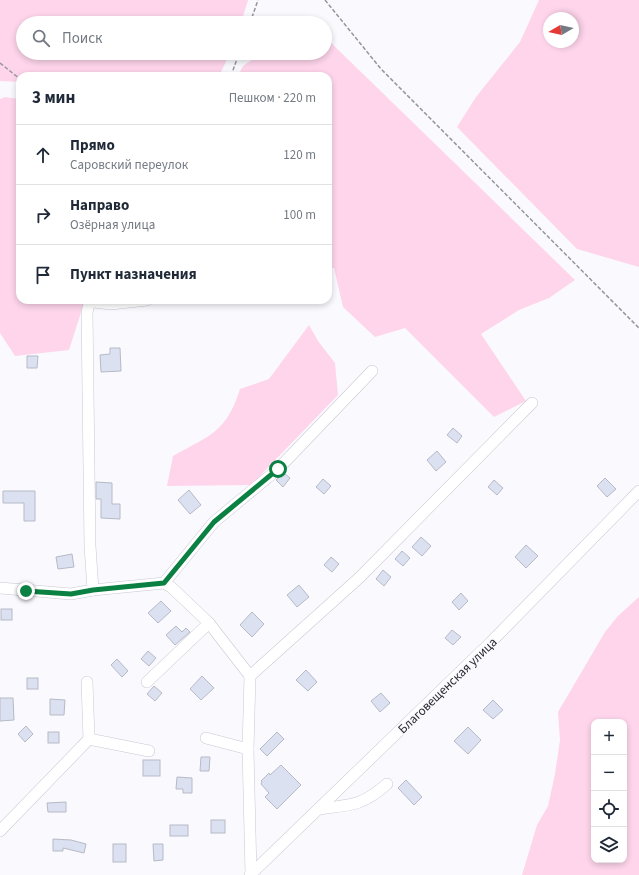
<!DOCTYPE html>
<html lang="ru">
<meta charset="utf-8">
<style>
:root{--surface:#fff;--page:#f2f2f3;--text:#1f2937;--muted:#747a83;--line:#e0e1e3}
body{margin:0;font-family:"Source Sans 3",sans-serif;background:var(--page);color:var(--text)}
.controls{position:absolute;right:12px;bottom:12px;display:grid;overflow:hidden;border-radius:8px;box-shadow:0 2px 6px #0003}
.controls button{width:36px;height:36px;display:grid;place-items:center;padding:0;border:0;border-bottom:1px solid var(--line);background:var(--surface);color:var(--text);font:20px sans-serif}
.compass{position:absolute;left:543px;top:12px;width:36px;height:36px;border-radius:50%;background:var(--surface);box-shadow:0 2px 6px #0003;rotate:261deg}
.stop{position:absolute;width:12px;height:12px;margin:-9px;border:3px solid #0b8043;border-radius:50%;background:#fff}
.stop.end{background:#0b8043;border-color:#fff;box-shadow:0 1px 4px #0008}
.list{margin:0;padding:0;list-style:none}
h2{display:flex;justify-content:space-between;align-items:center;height:52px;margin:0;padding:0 16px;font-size:17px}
h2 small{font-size:13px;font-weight:400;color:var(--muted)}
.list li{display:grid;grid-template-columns:26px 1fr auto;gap:12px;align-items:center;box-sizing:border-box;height:60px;padding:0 16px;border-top:1px solid var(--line)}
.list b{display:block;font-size:15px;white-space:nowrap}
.list p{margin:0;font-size:13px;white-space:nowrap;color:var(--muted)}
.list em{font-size:13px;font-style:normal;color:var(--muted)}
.icon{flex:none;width:22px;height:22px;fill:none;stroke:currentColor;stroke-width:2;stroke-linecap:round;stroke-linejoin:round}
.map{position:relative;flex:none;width:639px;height:875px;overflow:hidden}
.search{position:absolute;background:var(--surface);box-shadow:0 2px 6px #0003;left:16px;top:16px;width:316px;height:44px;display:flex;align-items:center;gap:10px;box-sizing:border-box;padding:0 14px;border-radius:22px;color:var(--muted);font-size:15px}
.panel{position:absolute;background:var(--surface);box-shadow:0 2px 6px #0003;left:16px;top:72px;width:316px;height:232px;border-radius:12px}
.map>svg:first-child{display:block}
.green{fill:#fed5eb;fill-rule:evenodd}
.building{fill:#dce1f2;stroke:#b6bac6}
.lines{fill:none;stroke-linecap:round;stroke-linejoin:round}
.minor-casing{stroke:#cac7d4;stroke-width:12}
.path{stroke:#96959a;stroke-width:1.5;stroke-dasharray:4 2;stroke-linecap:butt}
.minor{stroke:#fff;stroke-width:11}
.route{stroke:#0b8043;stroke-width:5}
.labels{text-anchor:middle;stroke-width:3.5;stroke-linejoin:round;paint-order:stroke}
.street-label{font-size:13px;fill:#2b2a2f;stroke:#faf9fe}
</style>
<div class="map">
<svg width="639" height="875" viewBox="0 0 639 875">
<rect width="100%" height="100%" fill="#faf9fe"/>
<!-- green -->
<g class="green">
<path d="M0,0H248L241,23H23V53H230L221,72L218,76H20V82L0,81Z"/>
<path d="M539,0H639V267L577,249L457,127L476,97L520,42ZM549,18H573V42H549Z"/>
<path d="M325,37L575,280L549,298L519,310L481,334L526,401L494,417L405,328L375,337L343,307L334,268H328V76H238L243,66L262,53H325Z"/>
<path d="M5,97L20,99V300H85L69,350L15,356L0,333V99Z"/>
<path d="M309,325L318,341L335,363L338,395L251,485L167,486L173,456C210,435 226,433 240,389L269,379Z"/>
<path d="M639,597V875H522L537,825L548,806L555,774L560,740L558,712L605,632L618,616ZM594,722H624V860H594Z"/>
</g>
<!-- building -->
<g class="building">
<path d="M110,348H120L121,371L101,372L100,355L110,354Z"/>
<path d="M27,356H38L37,368H27Z"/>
<path d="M453,428L462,436L457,443L447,435Z"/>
<path d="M437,451L446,462L436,471L427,460Z"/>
<path d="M284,473L290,478L283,487L276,480Z"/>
<path d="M605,478L616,489L607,497L597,486Z"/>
<path d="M323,479L331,486L324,494L316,487Z"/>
<path d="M494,480L503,488L497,495L488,487Z"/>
<path d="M96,482L112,483V504H120V519L101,518V499H96Z"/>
<path d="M189,490L201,505L190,514L178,500Z"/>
<path d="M3,491H35V521H24V503H3Z"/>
<path d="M421,537L431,546L422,556L412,547Z"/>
<path d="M526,545L538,556L526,568L515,557Z"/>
<path d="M402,551L410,558L403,566L395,559Z"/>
<path d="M72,554L74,567L58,569L56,557Z"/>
<path d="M331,557L339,564L332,572L324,565Z"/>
<path d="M383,570L391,577L384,586L376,579Z"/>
<path d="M299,585L309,597L297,607L287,595Z"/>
<path d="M461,593L468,601L459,610L452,602Z"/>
<path d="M161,601L171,611L158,623L148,613Z"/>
<rect x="1" y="609" width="11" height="11"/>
<path d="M252,612L264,624L252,637L240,625Z"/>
<path d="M176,626L182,632L186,628L190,632L175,645L166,635Z"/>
<path d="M452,630L461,637L453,645L445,638Z"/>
<path d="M148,651L156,658L149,666L141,659Z"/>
<path d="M117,659L128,671L122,677L111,665Z"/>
<path d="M306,670L317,682L308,691L296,680Z"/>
<path d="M202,676L214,688L201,700L190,689Z"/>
<rect x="27" y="678" width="11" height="11"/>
<path d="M154,686L162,693L155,701L147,694Z"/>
<path d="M381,693L390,703L380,712L371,701Z"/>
<path d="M0,698H13L14,720L0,721Z"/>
<path d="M50,699L65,700L64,715H50Z"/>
<path d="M493,700L503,710L493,719L483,710Z"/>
<path d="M26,726L33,734L25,742L18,734Z"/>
<path d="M468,727L481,740L468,754L454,741Z"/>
<rect x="48" y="732" width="11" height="11"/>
<path d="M277,732L284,739L267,756L260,749Z"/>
<path d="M201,757H210L209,771H200Z"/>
<rect x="143" y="760" width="17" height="16"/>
<path d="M281,765L301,785L277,809L265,797L269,793L261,784L262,782L261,781L269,773L270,775Z"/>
<path d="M177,777L192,778V793H183V789H176Z"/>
<path d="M406,780L422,797L414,805L398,788Z"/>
<path d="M66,802V812H48L47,803Z"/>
<rect x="211" y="820" width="14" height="13"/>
<rect x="170" y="825" width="18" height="11"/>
<path d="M53,839L71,840L86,844L84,853L63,848V851H53Z"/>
<rect x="113" y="844" width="13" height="18"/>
<path d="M153,844H163V860L154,861Z"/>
</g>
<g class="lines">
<!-- minor casing -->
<g class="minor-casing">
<g id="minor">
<path d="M164,583L171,587L209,623L250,676L248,749L251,874"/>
<path d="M164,583L214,522L278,469L372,371"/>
<path d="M0,588L71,594L93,590L164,583"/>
<path d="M93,590L90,546L87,312L89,304L94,302L111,304L147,300"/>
<path d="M250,676L359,578L532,403"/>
<path d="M87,682L89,739"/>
<path d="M147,682L209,623"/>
<path d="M206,738L248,749"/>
<path d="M89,739L149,751"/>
<path d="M319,809C351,805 362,806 387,784"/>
<path d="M0,831L89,739"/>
<path d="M250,875L491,642L639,491"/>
</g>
</g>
<!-- path -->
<g class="path">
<path d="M325,0L381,69L639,328"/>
<path d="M250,23L258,0"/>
<path d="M0,63L20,79"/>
<path d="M231,76L239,53"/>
</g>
<!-- minor -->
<use href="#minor" class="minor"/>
</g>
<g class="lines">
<!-- route -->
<path class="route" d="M26,591L71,594L93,590L164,583L214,522L278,469"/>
</g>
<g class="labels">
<!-- street labels -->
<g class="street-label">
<text transform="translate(447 685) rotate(-44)" y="5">Благовещенская улица</text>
</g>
</g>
</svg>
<div class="controls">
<button>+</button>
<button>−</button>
<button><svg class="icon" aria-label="locate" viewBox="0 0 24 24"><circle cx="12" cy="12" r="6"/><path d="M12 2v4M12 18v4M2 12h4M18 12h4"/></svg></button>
<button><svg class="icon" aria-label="layers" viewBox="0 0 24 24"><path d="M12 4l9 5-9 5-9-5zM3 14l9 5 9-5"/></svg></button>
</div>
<svg class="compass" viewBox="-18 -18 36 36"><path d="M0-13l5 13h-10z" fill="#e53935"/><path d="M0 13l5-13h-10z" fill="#747a83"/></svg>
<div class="stop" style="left:278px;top:469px"></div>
<div class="stop end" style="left:26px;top:591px"></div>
<div class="search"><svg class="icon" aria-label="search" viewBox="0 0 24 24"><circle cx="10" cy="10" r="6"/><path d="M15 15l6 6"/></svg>Поиск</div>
<section class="panel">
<h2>3 мин<small>Пешком · 220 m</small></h2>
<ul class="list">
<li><svg class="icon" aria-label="ahead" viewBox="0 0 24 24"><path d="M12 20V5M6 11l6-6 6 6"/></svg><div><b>Прямо</b><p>Саровский переулок</p></div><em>120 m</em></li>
<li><svg class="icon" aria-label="right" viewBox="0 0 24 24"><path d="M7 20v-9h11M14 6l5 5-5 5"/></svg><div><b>Направо</b><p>Озёрная улица</p></div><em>100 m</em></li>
<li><svg class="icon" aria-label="arrive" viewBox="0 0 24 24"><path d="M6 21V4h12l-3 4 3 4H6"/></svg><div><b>Пункт назначения</b></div></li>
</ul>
</section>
</div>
